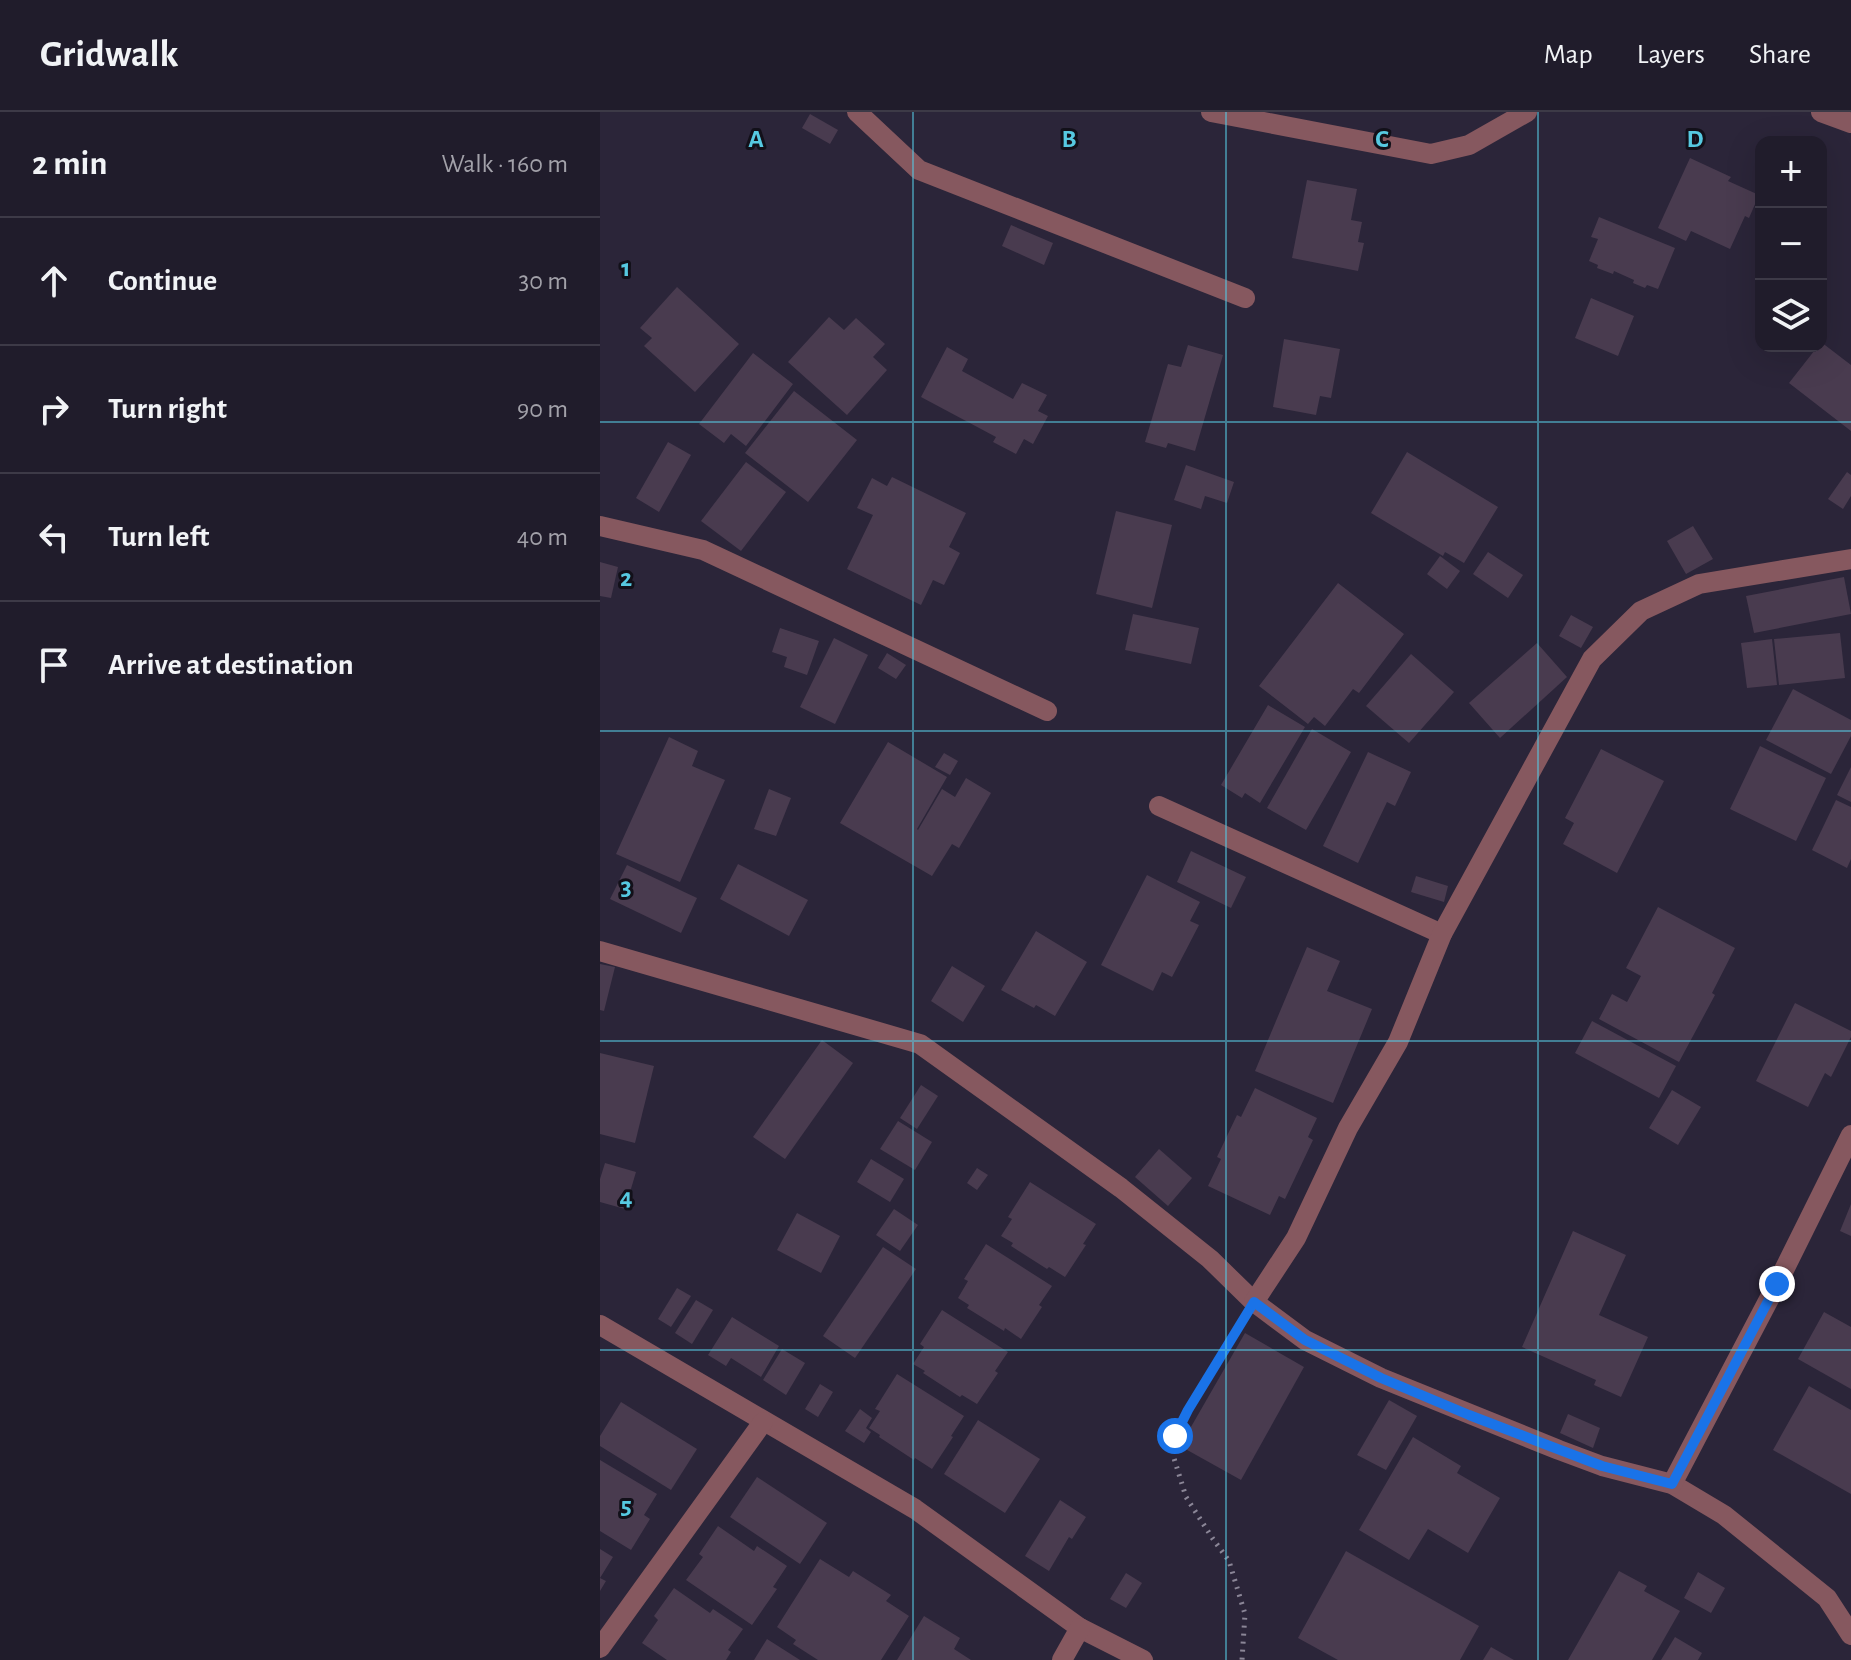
<!DOCTYPE html>
<meta charset="utf-8">
<style>
:root{--surface:#201c2b;--page:#2d2937;--text:#f1f3f6;--muted:#a2a1a9;--line:#3d3a47}
body{margin:0;font-family:"Alegreya Sans",sans-serif;background:var(--page);color:var(--text)}
.controls{position:absolute;right:24px;top:24px;display:grid;overflow:hidden;border-radius:16px;box-shadow:0 8px 32px #0002}
.controls button{width:72px;height:72px;display:grid;place-items:center;padding:0;border:0;border-bottom:2px solid var(--line);background:var(--surface);color:var(--text);font:40px sans-serif}
.stop{position:absolute;width:24px;height:24px;margin:-18px;border:6px solid #1a73e8;border-radius:50%;background:#fff}
.stop.end{background:#1a73e8;border-color:#fff;box-shadow:0 2px 8px #0008}
.list{margin:0;padding:0;list-style:none}
h2{display:flex;justify-content:space-between;align-items:center;height:104px;margin:0;padding:0 32px;font-size:34px}
h2 small{font-size:26px;font-weight:400;color:var(--muted)}
.list li{display:grid;grid-template-columns:52px 1fr auto;gap:24px;align-items:center;box-sizing:border-box;height:128px;padding:0 32px;border-top:2px solid var(--line)}
.list b{display:block;font-size:30px;white-space:nowrap}
.list em{font-size:26px;font-style:normal;color:var(--muted)}
.icon{flex:none;width:44px;height:44px;fill:none;stroke:currentColor;stroke-width:2;stroke-linecap:round;stroke-linejoin:round}
.map{position:relative;flex:none;width:1251px;height:1548px;overflow:hidden}
header{display:flex;align-items:center;gap:48px;box-sizing:border-box;height:112px;padding:0 40px;background:var(--surface);border-bottom:2px solid var(--line)}
header strong{font-size:38px}
nav{display:flex;gap:44px;margin-inline-start:auto;font-size:28px}
main{display:flex}
aside{flex:1;background:var(--surface)}
.map>svg:first-child{display:block}
.building{fill:#493b4f}
.lines{fill:none;stroke-linecap:round;stroke-linejoin:round}
.path{stroke:#8b8697;stroke-width:5;stroke-dasharray:2 6;stroke-linecap:butt}
.minor{stroke:#86585f;stroke-width:20}
.route{stroke:#1a73e8;stroke-width:10}
.grid{fill:none;stroke:#56c9e1;stroke-width:2;stroke-opacity:0.55}
.grid-label{font-size:26px;text-anchor:middle;font-weight:bold;fill:#56c9e1;stroke:#121019;stroke-width:6;stroke-linejoin:round;paint-order:stroke}
</style>
<header>
<strong>Gridwalk</strong>
<nav><a>Map</a><a>Layers</a><a>Share</a></nav>
</header>
<main>
<aside>
<h2>2 min<small>Walk · 160 m</small></h2>
<ul class="list">
<li><svg class="icon" aria-label="ahead" viewBox="0 0 24 24"><path d="M12 20V5M6 11l6-6 6 6"/></svg><div><b>Continue</b></div><em>30 m</em></li>
<li><svg class="icon" aria-label="right" viewBox="0 0 24 24"><path d="M7 20v-9h11M14 6l5 5-5 5"/></svg><div><b>Turn right</b></div><em>90 m</em></li>
<li><svg class="icon" aria-label="left" viewBox="0 0 24 24"><path d="M17 20v-9H6M10 6l-5 5 5 5"/></svg><div><b>Turn left</b></div><em>40 m</em></li>
<li><svg class="icon" aria-label="arrive" viewBox="0 0 24 24"><path d="M6 21V4h12l-3 4 3 4H6"/></svg><div><b>Arrive at destination</b></div></li>
</ul>
</aside>
<div class="map">
<svg width="1251" height="1548" viewBox="0 0 1251 1548">
<rect width="100%" height="100%" fill="#2b2539"/>
<!-- building -->
<g class="building">
<path d="M210,2L238,18L230,32L202,16Z"/>
<path d="M1090,46L1131,65L1128,69L1159,83L1149,106L1145,104L1130,137L1091,119L1086,129L1058,116Z"/>
<path d="M707,68L757,77L751,108L762,110L758,130L764,131L758,159L692,146Z"/>
<path d="M999,105L1075,136L1058,177L1047,173L1045,176L1033,171L1034,168L1014,159L1013,162L997,156L998,153L989,149L998,127L991,125Z"/>
<path d="M411,113L453,131L444,153L402,134Z"/>
<path d="M77,175L139,232L95,280L44,234L52,226L40,216Z"/>
<path d="M991,186L1034,204L1018,244L975,226Z"/>
<path d="M229,205L244,218L256,206L285,232L273,245L287,258L247,303L188,250Z"/>
<path d="M684,227L740,237L731,286L720,284L716,303L673,295Z"/>
<path d="M1221,230L1251,253V319L1189,271L1218,234H1221Z"/>
<path d="M588,233L623,243L595,339L568,331L566,336L545,330L568,252L581,255Z"/>
<path d="M347,235L368,247L362,259L413,287L422,271L447,283L438,299L448,304L433,332L424,327L416,342L393,330L396,325L321,285Z"/>
<path d="M153,241L193,272L146,334L131,322L124,331L99,312Z"/>
<path d="M194,279L257,328L208,390L145,341Z"/>
<path d="M68,330L91,343L59,400L36,386Z"/>
<path d="M807,340L898,395L864,451L845,440L843,444L771,401Z"/>
<path d="M146,350L186,380L141,439L101,409Z"/>
<path d="M586,353L634,370L627,391L605,384L601,397L574,388Z"/>
<path d="M1247,360L1251,363V384L1243,397L1228,387Z"/>
<path d="M292,365L366,401L349,435L360,441L344,473L333,468L321,493L247,457L273,403L257,396L272,366L287,374Z"/>
<path d="M516,399L572,413L552,496L496,482Z"/>
<path d="M1093,414L1113,447L1086,462L1067,429Z"/>
<path d="M888,440L923,463L908,486L873,462Z"/>
<path d="M840,444L860,459L847,477L827,462Z"/>
<path d="M0,450L18,455L11,486L0,484Z"/>
<path d="M1244,465L1251,502L1154,521L1146,484Z"/>
<path d="M738,471L804,522L759,581L753,577L725,614L714,605L708,612L659,574Z"/>
<path d="M533,502L599,516L591,552L525,538Z"/>
<path d="M971,503L993,515L981,536L959,524Z"/>
<path d="M180,516L219,529L207,563L184,555L187,545L172,540Z"/>
<path d="M1240,521L1245,566L1179,573L1174,527Z"/>
<path d="M234,526L268,543L235,612L200,595Z"/>
<path d="M1172,527L1177,573L1147,576L1141,531Z"/>
<path d="M937,531L967,565L900,626L869,591Z"/>
<path d="M287,541L306,553L296,567L278,556Z"/>
<path d="M811,542L854,580L809,631L766,594Z"/>
<path d="M1193,577L1251,608V624L1231,662L1166,628Z"/>
<path d="M668,593L705,615L660,691L645,681L642,686L621,673Z"/>
<path d="M712,617L751,640L706,718L667,696Z"/>
<path d="M69,625L98,639L92,654L125,668L80,770L16,742Z"/>
<path d="M288,630L347,665L317,717L318,718L342,677L355,685L366,666L391,681L359,736L352,732L332,764L240,711Z"/>
<path d="M1160,634L1226,666L1196,729L1130,697Z"/>
<path d="M1001,637L1064,669L1017,761L963,732L974,711L965,706Z"/>
<path d="M768,640L811,660L795,694L787,690L758,751L723,734Z"/>
<path d="M344,641L358,649L350,663L335,655Z"/>
<path d="M1251,655V690L1237,683Z"/>
<path d="M169,677L191,686L176,724L154,717Z"/>
<path d="M1236,688L1251,695V747L1247,756L1212,738Z"/>
<path d="M591,739L646,765L631,796L577,770Z"/>
<path d="M138,752L208,788L189,824L120,787Z"/>
<path d="M27,753L97,786L81,821L10,787Z"/>
<path d="M547,763L600,790L590,809L599,813L572,865L562,860L553,879L501,853Z"/>
<path d="M816,764L848,774L844,790L811,780Z"/>
<path d="M1058,795L1135,836L1112,881L1115,883L1079,950L999,907L1012,882L1027,890L1041,864L1026,856Z"/>
<path d="M436,819L487,850L455,904L436,893L434,896L401,878Z"/>
<path d="M707,835L740,849L727,879L772,897L733,991L655,959Z"/>
<path d="M0,852L15,855L4,899L0,898Z"/>
<path d="M352,854L385,874L363,910L331,889Z"/>
<path d="M1195,891L1251,919V925L1231,965L1225,961L1208,995L1156,969Z"/>
<path d="M992,909L1076,954L1059,986L975,941Z"/>
<path d="M222,928L253,951L185,1047L153,1025Z"/>
<path d="M0,941L54,954L35,1031L0,1022Z"/>
<path d="M321,973L338,984L317,1017L300,1006Z"/>
<path d="M655,976L717,1006L708,1025L713,1028L685,1087L679,1084L670,1103L608,1074L621,1047L617,1045L637,1003L641,1005Z"/>
<path d="M1072,978L1101,995L1078,1033L1049,1016Z"/>
<path d="M298,1009L332,1030L315,1058L280,1037Z"/>
<path d="M559,1037L592,1066L568,1094L535,1065Z"/>
<path d="M271,1047L304,1067L290,1090L257,1070Z"/>
<path d="M5,1051L36,1060L25,1097L0,1090V1067Z"/>
<path d="M377,1056L388,1063L377,1078L367,1071Z"/>
<path d="M430,1070L496,1112L483,1132L486,1133L465,1165L449,1155L447,1157L411,1134L413,1131L401,1124L412,1107L408,1105Z"/>
<path d="M1251,1092V1124L1240,1119Z"/>
<path d="M294,1097L318,1113L300,1139L276,1123Z"/>
<path d="M197,1101L240,1124L221,1161L177,1138Z"/>
<path d="M973,1119L1026,1143L999,1203L1048,1225L1021,1285L994,1273L996,1268L922,1235Z"/>
<path d="M386,1132L452,1174L439,1193L442,1195L421,1227L405,1216L404,1219L367,1196L369,1193L358,1186L368,1169L364,1167Z"/>
<path d="M283,1135L316,1157L255,1246L223,1224Z"/>
<path d="M77,1176L91,1184L71,1215L58,1207Z"/>
<path d="M96,1188L113,1198L92,1232L75,1221Z"/>
<path d="M342,1198L408,1240L395,1259L398,1261L377,1292L362,1283L360,1285L323,1261L325,1259L313,1252L324,1235L320,1232Z"/>
<path d="M1224,1200L1251,1215V1277L1198,1247Z"/>
<path d="M132,1205L179,1234L161,1265L131,1246L126,1254L108,1243Z"/>
<path d="M645,1221L704,1255L641,1368L580,1334Z"/>
<path d="M182,1237L205,1251L186,1283L163,1268Z"/>
<path d="M297,1262L364,1304L351,1324L353,1325L332,1357L315,1346L314,1348L279,1325L280,1323L269,1316L280,1299L275,1297Z"/>
<path d="M220,1272L233,1280L218,1305L205,1297Z"/>
<path d="M1209,1274L1251,1298V1382L1173,1338Z"/>
<path d="M789,1288L817,1304L786,1358L757,1343Z"/>
<path d="M21,1290L97,1337L71,1378L0,1334V1324Z"/>
<path d="M260,1297L272,1306L266,1316L271,1320L264,1331L245,1319Z"/>
<path d="M968,1302L1000,1316L993,1336L960,1321Z"/>
<path d="M378,1308L440,1347L405,1401L344,1362Z"/>
<path d="M813,1325L861,1354L857,1361L900,1386L868,1441L828,1417L809,1448L759,1418Z"/>
<path d="M0,1348L57,1382L44,1403L50,1407L31,1438L0,1419Z"/>
<path d="M157,1365L227,1411L200,1452L130,1405Z"/>
<path d="M460,1388L486,1405L472,1427L469,1425L449,1459L425,1444Z"/>
<path d="M118,1414L154,1439L157,1434L187,1454L173,1475L177,1477L152,1513L86,1468L103,1445L99,1442Z"/>
<path d="M0,1437L13,1445L0,1466L6,1469L0,1479Z"/>
<path d="M746,1439L879,1514L860,1548H738L698,1526Z"/>
<path d="M220,1447L249,1465L253,1459L291,1483L286,1489L309,1504L281,1548H218L193,1532L196,1528L177,1515Z"/>
<path d="M1019,1459L1047,1474L1044,1479L1080,1499L1052,1548H968Z"/>
<path d="M1098,1460L1125,1476L1111,1501L1084,1486Z"/>
<path d="M526,1461L542,1471L526,1496L510,1487Z"/>
<path d="M74,1476L110,1501L113,1497L143,1517L128,1538L131,1540L126,1548H67L42,1531L58,1508L54,1504Z"/>
<path d="M324,1504L360,1526L354,1537L371,1548H297Z"/>
<path d="M1075,1525L1102,1541L1098,1548H1061Z"/>
<path d="M167,1527L200,1548H154Z"/>
<path d="M891,1535L914,1548H883Z"/>
</g>
<g class="lines">
<!-- path -->
<path class="path" d="M640,1213L588,1298L575,1324L573,1343L586,1385L613,1427L629,1449L645,1502L642,1548"/>
<!-- minor -->
<g class="minor">
<path d="M257,0L319,58L645,186"/>
<path d="M611,0L831,42L869,33L927,0"/>
<path d="M1221,0L1251,11"/>
<path d="M0,414L103,438L447,599"/>
<path d="M559,694L842,822"/>
<path d="M0,839L320,932L521,1076L610,1147L654,1190L705,1228L781,1266L959,1338L1002,1354L1072,1372L1124,1403L1227,1486L1251,1523"/>
<path d="M654,1190L696,1126L748,1016L798,930L842,822L992,547L1041,499L1099,472L1251,447"/>
<path d="M0,1213L315,1397L480,1516L543,1548"/>
<path d="M1072,1372L1177,1172L1251,1023"/>
<path d="M0,1536L163,1310"/>
<path d="M462,1548L480,1516"/>
</g>
</g>
<g class="lines">
<!-- route -->
<path class="route" d="M575,1324L588,1298L654,1190L705,1228L781,1266L869,1303L1002,1354L1072,1372L1177,1172"/>
</g>
<!-- grid -->
<path class="grid" d="M313,0V1548M626,0V1548M938,0V1548M0,310H1251M0,619H1251M0,929H1251M0,1238H1251"/>
<g class="grid-label">
<text x="156" y="35">A</text>
<text x="469" y="35">B</text>
<text x="782" y="35">C</text>
<text x="1095" y="35">D</text>
<text x="26" y="164">1</text>
<text x="26" y="474">2</text>
<text x="26" y="783">3</text>
<text x="26" y="1093">4</text>
<text x="26" y="1402">5</text>
</g>
</svg>
<div class="controls">
<button>+</button>
<button>−</button>
<button><svg class="icon" aria-label="layers" viewBox="0 0 24 24"><path d="M12 4l9 5-9 5-9-5zM3 14l9 5 9-5"/></svg></button>
</div>
<div class="stop" style="left:575px;top:1324px"></div>
<div class="stop end" style="left:1177px;top:1172px"></div>
</div>
</main>
